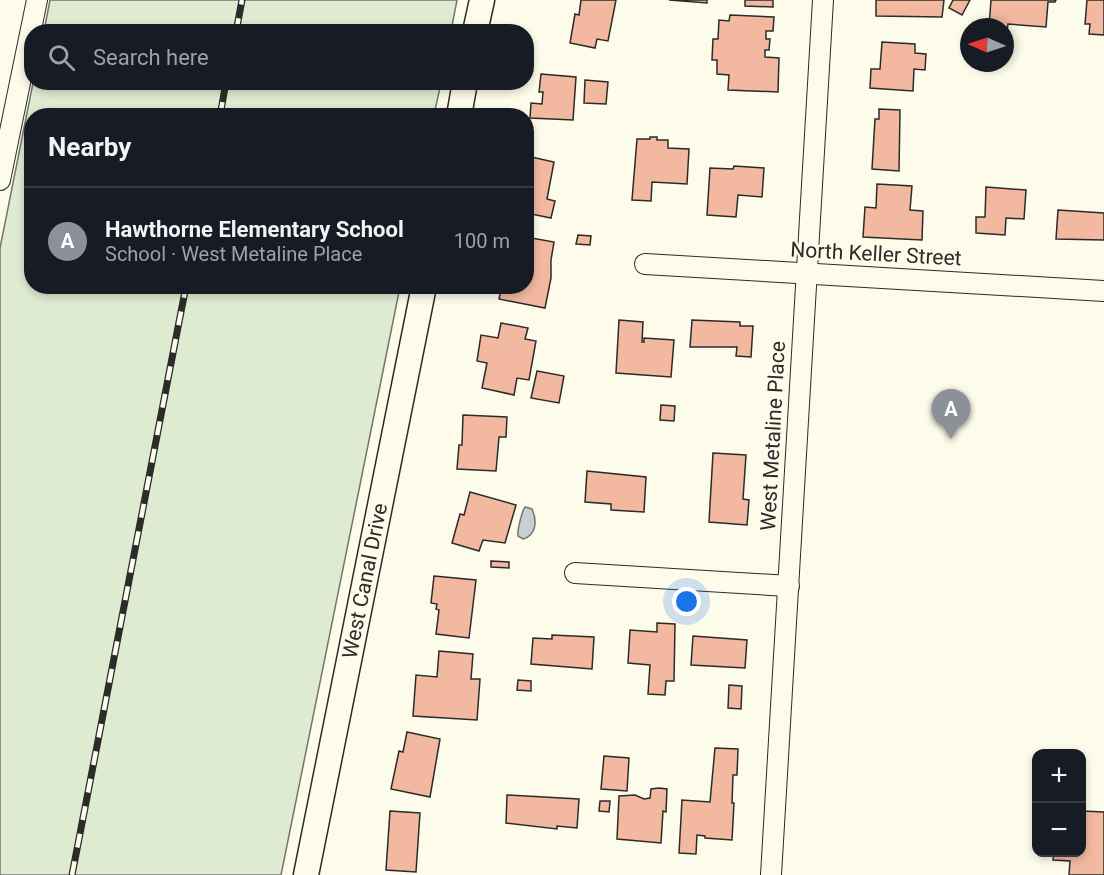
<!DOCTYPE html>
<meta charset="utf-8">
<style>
:root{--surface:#171b24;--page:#20242c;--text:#f1f3f6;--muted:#9ea1a6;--line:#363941;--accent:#8c9099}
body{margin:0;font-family:Roboto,sans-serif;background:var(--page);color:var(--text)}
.controls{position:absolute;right:18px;bottom:18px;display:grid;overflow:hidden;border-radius:12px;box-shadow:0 3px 9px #0003}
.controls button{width:54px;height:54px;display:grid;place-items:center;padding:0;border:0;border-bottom:2px solid var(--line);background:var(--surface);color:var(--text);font:30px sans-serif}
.compass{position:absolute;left:960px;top:18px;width:54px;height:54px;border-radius:50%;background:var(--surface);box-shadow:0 3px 9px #0003;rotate:273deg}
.you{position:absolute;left:687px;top:602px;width:21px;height:21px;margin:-15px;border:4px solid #fff;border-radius:50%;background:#1a73e8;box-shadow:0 0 0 9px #1a73e833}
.badge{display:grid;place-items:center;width:39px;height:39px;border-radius:50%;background:var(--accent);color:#fff;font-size:20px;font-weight:700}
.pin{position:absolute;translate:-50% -50px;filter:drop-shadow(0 2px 3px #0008)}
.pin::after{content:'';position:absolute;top:32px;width:21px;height:18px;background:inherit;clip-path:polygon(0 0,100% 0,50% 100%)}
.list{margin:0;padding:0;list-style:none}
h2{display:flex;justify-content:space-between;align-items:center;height:78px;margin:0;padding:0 24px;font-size:26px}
h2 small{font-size:20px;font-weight:400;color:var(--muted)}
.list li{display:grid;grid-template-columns:39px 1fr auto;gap:18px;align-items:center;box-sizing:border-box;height:108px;padding:0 24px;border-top:2px solid var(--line)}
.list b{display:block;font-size:22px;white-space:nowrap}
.list p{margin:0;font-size:20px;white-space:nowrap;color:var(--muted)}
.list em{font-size:20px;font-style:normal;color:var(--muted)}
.icon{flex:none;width:33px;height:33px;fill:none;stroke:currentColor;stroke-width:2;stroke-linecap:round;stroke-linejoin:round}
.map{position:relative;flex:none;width:1104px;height:875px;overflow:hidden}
.search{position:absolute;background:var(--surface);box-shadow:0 3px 9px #0003;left:24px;top:24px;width:510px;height:66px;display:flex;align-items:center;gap:15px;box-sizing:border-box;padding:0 21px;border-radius:24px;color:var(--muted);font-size:22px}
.panel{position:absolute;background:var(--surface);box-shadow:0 3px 9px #0003;left:24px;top:108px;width:510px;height:186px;border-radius:24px}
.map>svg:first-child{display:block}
.green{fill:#deebd1;stroke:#74746e;stroke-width:1.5}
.water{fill:#c7d0d0;stroke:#74746e;stroke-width:1.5}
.building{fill:#f2b8a0;stroke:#2b2b2b;stroke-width:1.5}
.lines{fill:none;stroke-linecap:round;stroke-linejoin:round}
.minor-casing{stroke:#2b2b2b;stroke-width:22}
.tertiary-casing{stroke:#2b2b2b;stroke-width:27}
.minor{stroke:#fdfbea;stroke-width:20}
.tertiary{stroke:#fdfbea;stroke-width:24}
.rail-casing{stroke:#2b2b2b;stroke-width:7}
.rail{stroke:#fdfbea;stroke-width:4.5;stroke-dasharray:14;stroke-linecap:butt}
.labels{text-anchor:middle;stroke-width:4.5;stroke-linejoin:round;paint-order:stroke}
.street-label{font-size:21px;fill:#2b2b2b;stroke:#fdfbea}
</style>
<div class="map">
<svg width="1104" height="875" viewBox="0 0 1104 875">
<rect width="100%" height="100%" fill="#fdfbea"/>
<!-- green -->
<g class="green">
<path d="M50,0H457L451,31H44Z"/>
<path d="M33,83H441L434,115L32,116V286L400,287L281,875H0V248Z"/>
</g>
<!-- water -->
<path class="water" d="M525,507L532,509C537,520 537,535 523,539L518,536C517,531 522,511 525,507Z"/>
<!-- building -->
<g class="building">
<path d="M581,0H616L608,41L597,39L595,48L570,43L575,14L579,15Z"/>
<path d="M669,0H707V3Z"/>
<path d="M745,0H773V7L745,6Z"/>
<path d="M876,0H944L942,17L876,16Z"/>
<path d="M953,0H970L962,15L949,8Z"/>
<path d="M991,0H1056L1055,2H1048L1046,27L1008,24L1007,31H1005V27H989Z"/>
<path d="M1087,0H1104V35L1089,34L1090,24H1085Z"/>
<path d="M730,15L774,17L773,31H766V39H770L769,50H765V57L779,58L778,92L728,90L729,75L717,74V60H712L713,39H718L719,20L729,21Z"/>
<path d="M882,42L915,44V53L926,54L925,70L914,69L913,91L870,88L871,69H880Z"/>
<path d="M541,74L576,77L573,120L530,118L531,103L542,104L543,92H539Z"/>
<path d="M585,80L608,82L606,104L584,103Z"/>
<path d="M879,109L900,110L899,171L872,169L875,119H879Z"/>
<path d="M650,137H657V140H668V148L689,149L687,184L652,182L651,201L632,200L637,139H650Z"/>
<path d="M527,156L554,162L547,199L555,201L551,218L526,213Z"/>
<path d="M734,166L764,168L762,197L738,195L736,217L707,215L710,168L733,169Z"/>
<path d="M877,184L912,186L910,210L923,211L922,240L863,237L865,207L876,208Z"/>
<path d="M986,187L1026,190L1024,219L1006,218L1005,235L976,233V217H985Z"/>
<path d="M1058,210L1104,213V240L1056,239Z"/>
<path d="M578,235L591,236L590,245L576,244Z"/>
<path d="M526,237L554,242L551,260V278L545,308L499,299L501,289L493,287L526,286Z"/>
<path d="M619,320L643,322L642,342H644V338L674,340L671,377L616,373Z"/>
<path d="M692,320L740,322V326H753L751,357L736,356L737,347H690Z"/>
<path d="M501,323L528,328L525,339L536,341L529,380L517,378L514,395L482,388L487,363L477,361L481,335L498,338Z"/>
<path d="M537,371L564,376L559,403L531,398Z"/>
<path d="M661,405L675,406L674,421L660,420Z"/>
<path d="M463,415L507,417L506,437H499L496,471L457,469L459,445H462Z"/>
<path d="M713,453L746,455L743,499L749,500L747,525L709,522Z"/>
<path d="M587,471L646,477L644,512L611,510V504L585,502Z"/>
<path d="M470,492L516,505L505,543L483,540L479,551L452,543L460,514L464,515Z"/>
<path d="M491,561L509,562V568L491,567Z"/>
<path d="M434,576L476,580L469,638L436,634L439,610L436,609L437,604L431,603Z"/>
<path d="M657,623L675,624L674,681H666L665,695L648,694L650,665L628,663L630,630L657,632Z"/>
<path d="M552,635L594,637L592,669L531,664L533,638L552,639Z"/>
<path d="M693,636L747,640L745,668L691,665Z"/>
<path d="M439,651L473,654L471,679H480L477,720L413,716L416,675L437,677Z"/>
<path d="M518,680L531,681V691L517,690Z"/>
<path d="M729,685L742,686L741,709L728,708Z"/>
<path d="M407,732L440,739L430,797L391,789L399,751L403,752Z"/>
<path d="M715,748L738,749L737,775H733L732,803H734L732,840L705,838V836L697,835L696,854L679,853L682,800L710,802Z"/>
<path d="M604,756L629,758L627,791L601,789Z"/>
<path d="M659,788L667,789L666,812L663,811L661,843L617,839L619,796L635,795L644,799L650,798L651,789Z"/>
<path d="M507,795L579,799L577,828L557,826V829L506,823Z"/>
<path d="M600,801H610L609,812L599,811Z"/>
<path d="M390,811L420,813L416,872L386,870Z"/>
<path d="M1082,811L1104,812V875H1069L1070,861L1053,860L1054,852H1082Z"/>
</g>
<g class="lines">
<!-- minor casing -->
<g class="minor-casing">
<g id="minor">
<path d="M0,180L37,0"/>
<path d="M645,264L1104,291"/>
<path d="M575,573L789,586"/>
<path d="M771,875L823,0"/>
</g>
</g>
<!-- tertiary casing -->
<g class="tertiary-casing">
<g id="tertiary">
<path d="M475,32L482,0"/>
<path d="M459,116L465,82"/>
<path id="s1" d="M306,875L424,286"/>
</g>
</g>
<!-- minor -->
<use href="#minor" class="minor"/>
<!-- tertiary -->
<use href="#tertiary" class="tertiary"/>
<!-- rail casing -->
<g class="rail-casing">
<g id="rail">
<path d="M236,32L242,0"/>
<path d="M220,116L226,82"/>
<path d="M72,875L186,286"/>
</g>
</g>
<!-- rail -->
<use href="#rail" class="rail"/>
</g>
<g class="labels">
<!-- street labels -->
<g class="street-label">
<text transform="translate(876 254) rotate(3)" y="7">North Keller Street</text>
<text transform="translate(773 436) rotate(-87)" y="7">West Metaline Place</text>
<text dy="7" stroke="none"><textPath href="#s1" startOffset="300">West Canal Drive</textPath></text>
</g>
</g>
</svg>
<div class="controls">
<button>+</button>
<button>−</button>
</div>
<svg class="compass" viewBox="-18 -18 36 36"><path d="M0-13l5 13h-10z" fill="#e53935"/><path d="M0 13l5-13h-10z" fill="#9ea1a6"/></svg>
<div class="you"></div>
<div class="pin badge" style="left:951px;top:439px">A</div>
<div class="search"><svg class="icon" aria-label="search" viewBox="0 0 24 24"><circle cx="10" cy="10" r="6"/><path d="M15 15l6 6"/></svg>Search here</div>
<section class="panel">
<h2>Nearby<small></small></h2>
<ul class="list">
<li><span class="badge">A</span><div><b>Hawthorne Elementary School</b><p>School · West Metaline Place</p></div><em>100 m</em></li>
</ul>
</section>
</div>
